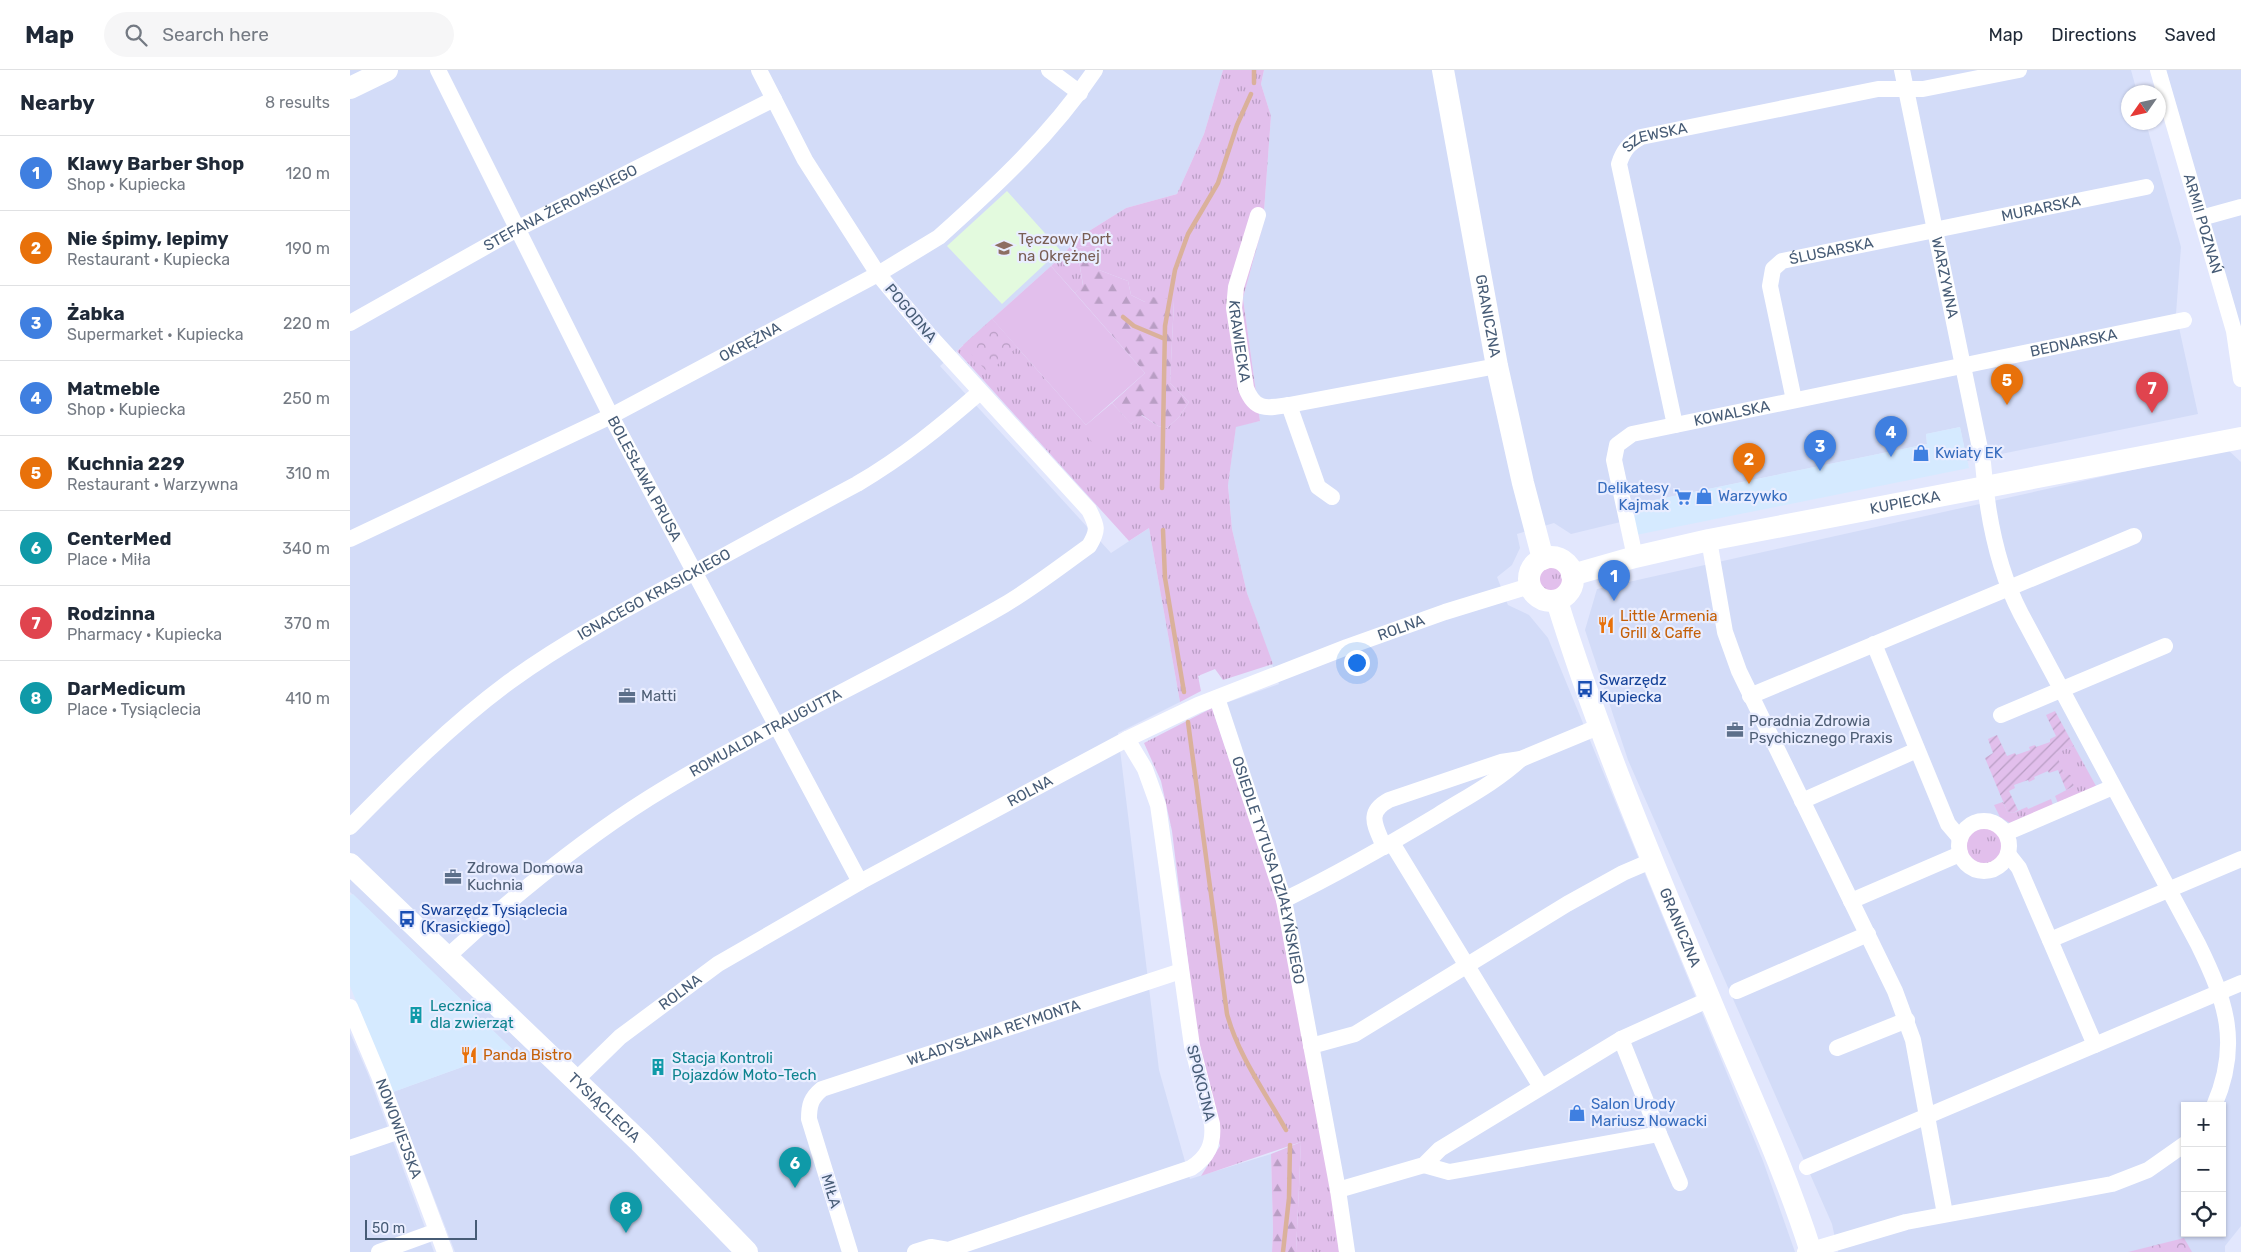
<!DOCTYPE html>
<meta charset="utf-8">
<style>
:root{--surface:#fff;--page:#f6f6f7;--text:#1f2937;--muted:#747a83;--line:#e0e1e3;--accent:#2d618a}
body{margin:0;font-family:Rubik,sans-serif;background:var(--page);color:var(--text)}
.controls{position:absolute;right:15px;bottom:15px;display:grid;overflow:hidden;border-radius:0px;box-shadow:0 1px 4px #0004}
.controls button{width:45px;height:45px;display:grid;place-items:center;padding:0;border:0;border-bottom:1px solid var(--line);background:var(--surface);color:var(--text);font:25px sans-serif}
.compass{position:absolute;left:1771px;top:15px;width:45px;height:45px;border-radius:50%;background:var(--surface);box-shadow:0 1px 4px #0004;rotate:236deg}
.scale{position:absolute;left:15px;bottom:12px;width:112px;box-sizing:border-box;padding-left:5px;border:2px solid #475c76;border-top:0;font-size:14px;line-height:18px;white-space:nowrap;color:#475c76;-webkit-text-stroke:4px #e9edff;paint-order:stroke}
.you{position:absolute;left:1006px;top:592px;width:18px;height:18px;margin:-12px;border:4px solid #fff;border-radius:50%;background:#1a73e8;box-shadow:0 0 0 8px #1a73e833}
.badge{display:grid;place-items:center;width:32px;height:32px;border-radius:50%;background:var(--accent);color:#fff;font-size:16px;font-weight:700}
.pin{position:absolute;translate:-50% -41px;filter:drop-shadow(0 1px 2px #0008)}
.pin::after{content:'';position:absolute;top:26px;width:18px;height:15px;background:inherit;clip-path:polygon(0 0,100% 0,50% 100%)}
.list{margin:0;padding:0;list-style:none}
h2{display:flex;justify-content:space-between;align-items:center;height:65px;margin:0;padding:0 20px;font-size:21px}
h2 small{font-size:16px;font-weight:400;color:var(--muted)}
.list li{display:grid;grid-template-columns:32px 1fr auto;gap:15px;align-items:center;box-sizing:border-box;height:75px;padding:0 20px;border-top:1px solid var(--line)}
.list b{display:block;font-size:19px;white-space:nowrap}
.list p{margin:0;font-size:16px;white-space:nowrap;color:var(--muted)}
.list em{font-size:16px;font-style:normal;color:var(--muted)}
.icon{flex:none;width:28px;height:28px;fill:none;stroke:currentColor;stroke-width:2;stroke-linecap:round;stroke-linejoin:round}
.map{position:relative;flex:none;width:1891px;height:1182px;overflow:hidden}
header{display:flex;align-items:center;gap:30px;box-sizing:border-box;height:70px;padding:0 25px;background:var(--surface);border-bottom:1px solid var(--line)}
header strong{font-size:24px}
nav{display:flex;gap:28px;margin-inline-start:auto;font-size:18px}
.search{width:350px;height:45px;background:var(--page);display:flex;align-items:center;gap:12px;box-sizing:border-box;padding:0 18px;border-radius:28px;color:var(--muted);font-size:19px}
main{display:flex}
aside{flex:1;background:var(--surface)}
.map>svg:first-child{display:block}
.residential{fill:#d3dcf8;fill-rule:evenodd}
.commercial{fill:#d5eaff}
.education{fill:#e3fade}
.grass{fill:url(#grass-tufts)}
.forest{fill:url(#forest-firs)}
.park{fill:url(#park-crowns)}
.garden{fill:url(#garden-furrows)}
.pitch{fill:#e2bfec}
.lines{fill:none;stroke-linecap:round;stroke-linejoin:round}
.stream{stroke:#dab19b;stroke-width:4.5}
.street{stroke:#fff;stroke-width:16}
.secondary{stroke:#fff;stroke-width:22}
.labels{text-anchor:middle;stroke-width:4.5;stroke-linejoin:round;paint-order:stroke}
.street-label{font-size:15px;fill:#475c76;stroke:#e9edff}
.education-label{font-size:15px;fill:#785e54;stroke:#e9edff;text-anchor:start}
.shop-label{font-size:15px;fill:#366cbe;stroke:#e9edff;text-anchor:start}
.food-label{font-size:15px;fill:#c56008;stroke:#e9edff;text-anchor:start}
.transit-label{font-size:15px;fill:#164399;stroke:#e9edff;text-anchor:start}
.service-label{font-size:15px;fill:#4e5e75;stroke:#e9edff;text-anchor:start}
.culture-label{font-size:15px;fill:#0d838f;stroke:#e9edff;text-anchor:start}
</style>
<header>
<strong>Map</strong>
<div class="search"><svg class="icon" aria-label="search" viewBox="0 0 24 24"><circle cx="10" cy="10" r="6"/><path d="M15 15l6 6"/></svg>Search here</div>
<nav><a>Map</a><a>Directions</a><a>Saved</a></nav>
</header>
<main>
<aside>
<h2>Nearby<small>8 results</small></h2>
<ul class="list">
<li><span class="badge" style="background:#3f7fe0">1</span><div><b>Klawy Barber Shop</b><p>Shop · Kupiecka</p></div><em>120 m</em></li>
<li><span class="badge" style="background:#e8710a">2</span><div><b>Nie śpimy, lepimy</b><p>Restaurant · Kupiecka</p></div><em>190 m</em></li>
<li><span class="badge" style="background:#3f7fe0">3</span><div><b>Żabka</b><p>Supermarket · Kupiecka</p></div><em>220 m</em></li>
<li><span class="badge" style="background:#3f7fe0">4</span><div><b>Matmeble</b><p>Shop · Kupiecka</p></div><em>250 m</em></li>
<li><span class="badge" style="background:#e8710a">5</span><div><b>Kuchnia 229</b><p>Restaurant · Warzywna</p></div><em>310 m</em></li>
<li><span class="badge" style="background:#0f9aa8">6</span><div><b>CenterMed</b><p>Place · Miła</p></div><em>340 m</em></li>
<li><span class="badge" style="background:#e0444e">7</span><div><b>Rodzinna</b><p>Pharmacy · Kupiecka</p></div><em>370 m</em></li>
<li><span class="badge" style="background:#0f9aa8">8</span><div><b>DarMedicum</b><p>Place · Tysiąclecia</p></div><em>410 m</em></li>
</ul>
</aside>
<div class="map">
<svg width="1891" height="1182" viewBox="0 0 1891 1182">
<defs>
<pattern id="grass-tufts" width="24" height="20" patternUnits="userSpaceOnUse" patternTransform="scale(1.25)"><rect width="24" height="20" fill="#e2bfec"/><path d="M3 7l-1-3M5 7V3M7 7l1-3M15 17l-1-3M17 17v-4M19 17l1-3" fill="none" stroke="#b99ec4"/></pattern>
<pattern id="forest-firs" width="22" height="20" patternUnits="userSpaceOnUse" patternTransform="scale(1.25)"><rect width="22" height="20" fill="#e2bfec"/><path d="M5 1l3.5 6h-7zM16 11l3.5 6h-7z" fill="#b99ec4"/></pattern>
<pattern id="park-crowns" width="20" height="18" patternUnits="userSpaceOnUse" patternTransform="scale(1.25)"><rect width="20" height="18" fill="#e2bfec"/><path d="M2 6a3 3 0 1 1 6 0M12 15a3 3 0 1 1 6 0" fill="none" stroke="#b99ec4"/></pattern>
<pattern id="garden-furrows" width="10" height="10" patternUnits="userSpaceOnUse" patternTransform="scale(1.25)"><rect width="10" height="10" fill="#e2bfec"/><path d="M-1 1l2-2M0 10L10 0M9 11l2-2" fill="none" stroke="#b99ec4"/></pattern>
</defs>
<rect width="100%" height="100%" fill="#e2e7fd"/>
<!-- residential -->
<g class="residential">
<path d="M0,0H873L854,64L827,124L776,138L731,166L701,196L590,296L761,483L799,458L830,632L768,663L809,1000L840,1109L921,1084L923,1160L922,1182H105L43,1022L162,979L0,822Z"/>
<path d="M914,0H1781L1787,22H1778V52L1796,53L1831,177L1826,244L1848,344L1617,391L1610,357L1576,364L1577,374L1280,435L1283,449L1221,464L1204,453L1167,464L1170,478L1162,495L1147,507L1158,535L1179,545L1198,568L1413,1091L1445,1182H989L982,1123L862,638L929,614L897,523L882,459L878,414L886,356L910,351L893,228L913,155L921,46L911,14Z"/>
<path d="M1816,0H1891V263Z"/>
<path d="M1877,379L1891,392V1156L1875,1176V1182H1488L1482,1154L1278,690L1235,560L1247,519ZM1835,1036H1872V1163H1835Z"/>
<path d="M0,963L18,1004L84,1182H0Z"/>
</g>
<!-- commercial -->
<g class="commercial">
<path d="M1610,357L1619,398L1286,465L1280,435L1577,374L1576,364Z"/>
<path d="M3,824L162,979L43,1022L0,916V825Z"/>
</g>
<!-- education -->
<path class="education" d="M657,121L710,180L652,234L597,176Z"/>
<!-- grass -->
<g class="grass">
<path d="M873,0H914L911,14L921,46L913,155L893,228L910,351L886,357L878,415L882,459L897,523L923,594L873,610L865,599L848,606L851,621L830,632L799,458L779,471L607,281L642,249L736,355L762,333L781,354L791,345L808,356L817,358L829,347L839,332L820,313L824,231L795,232L781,225L778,211L749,200L747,175L727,178L733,216L725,223L701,196L731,166L776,138L827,124L854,64Z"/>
<circle cx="1201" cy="509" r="13"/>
<path d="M862,638L928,835L982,1123L989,1182H946L951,1072L851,1106L870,1076L849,982L822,761L811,711L794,673Z"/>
<path d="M1724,676L1746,716L1708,733L1705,726L1724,716L1714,704L1705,683Z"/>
<path d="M1701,729L1703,735L1660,753L1650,747L1644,735L1653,732L1657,741L1663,743L1677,737L1678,739Z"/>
<circle cx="1634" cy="776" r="20"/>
</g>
<!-- forest -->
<g class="forest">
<path d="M747,175L749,200L778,211L781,225L795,232L802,227L824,230L820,313L839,332L829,347L817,358L808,356L792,345L781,354L762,333L795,303L725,223L733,215L727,178Z"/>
<path d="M951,1072L946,1182H922L923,1160L921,1084Z"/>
</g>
<!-- park -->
<g class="park">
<path d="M642,249L667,277L638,303L613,275Z"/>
<path d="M1834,1168L1842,1182H1778Z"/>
</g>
<!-- garden -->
<path class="garden" d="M1705,641L1724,676L1706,683L1714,704L1718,702L1724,716L1716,720L1708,700L1699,703L1698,701L1684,707L1685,709L1679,712L1678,710L1664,715L1665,718L1659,721L1668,740L1663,743L1657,741L1635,688L1643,683L1638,669L1647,665L1657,686L1665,683L1666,685L1680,680L1679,677L1685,675L1686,677L1700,672V669L1706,666L1696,645Z"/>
<!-- pitch -->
<g class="pitch">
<path d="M701,196L795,303L736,355L642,249Z"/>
<path d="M766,338L781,354L751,382L736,365Z"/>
</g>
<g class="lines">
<!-- stream -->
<g class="stream">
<path d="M904,0V13"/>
<path d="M773,247L784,256L815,269"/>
<path d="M812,418L815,256L825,200L838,164L868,113L887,55L901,24"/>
<path d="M813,460L815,508L834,622"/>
<path d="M838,652L877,944C888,985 915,1022 936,1060"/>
<path d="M933,1182L939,1128L940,1075"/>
</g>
<!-- street -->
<g class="street">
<path id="s1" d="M88,0L261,346L510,812"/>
<path d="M699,0L730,23"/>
<path id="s2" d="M1552,0L1633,393C1637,444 1647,498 1671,544L1848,874C1876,931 1891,974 1864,1036"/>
<path id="s3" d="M1808,0L1884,261L1891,309"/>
<path id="s4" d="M908,145L886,217L884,238L896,318C905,342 918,338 939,335L1147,296"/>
<path d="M1851,148L1891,137"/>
<path id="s5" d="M0,253L167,159L424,29"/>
<path id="s6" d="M1444,330L1420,216L1423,199L1432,191L1796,117"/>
<path d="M939,335L968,417L982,427"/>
<path id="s7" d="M1325,355L1269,94C1273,81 1279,73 1291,67L1528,19H1573L1669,0"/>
<path id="s8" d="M0,469L261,346L528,204L589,167C647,115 702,64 745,0"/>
<path d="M1359,470L1375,562L1389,601L1545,921L1563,970L1595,1144"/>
<path id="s9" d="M1285,487L1264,390L1267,375L1282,364L1834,250"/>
<path d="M1524,574L1598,754L1610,768"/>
<path d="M1400,626L1784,466"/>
<path id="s10" d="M867,628L934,830L988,1120L997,1182"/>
<path d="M1651,645L1815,576"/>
<path d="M1452,731L1567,680"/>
<circle cx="1634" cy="776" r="25"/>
<path id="s11" d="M0,757C50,706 101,655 159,612C214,572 274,540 334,508C391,476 449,445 507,414C553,387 590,357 630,322"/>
<path d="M1656,763L1763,717"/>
<path d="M1042,773L1191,1017"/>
<path d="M1034,777C1026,756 1015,743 1039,730L1151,692L1171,689L1248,657"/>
<path d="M1658,784L1669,798L1745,975"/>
<path d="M934,830C987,804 1038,775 1088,745C1117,727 1146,712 1171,689"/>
<path d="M1501,831L1610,784"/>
<path d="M1700,870L1891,789"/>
<path id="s12" d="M97,887C160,829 226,774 299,728C413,657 537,603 654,535C683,518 711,496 739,476C749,460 747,456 739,440L579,265L528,204L455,90L409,0"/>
<path d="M1387,921L1518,864"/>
<path id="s13" d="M0,937L29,1006L95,1182"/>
<path d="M961,976L1005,964L1217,834L1273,803L1301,791"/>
<path d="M1487,978L1557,950"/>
<path id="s14" d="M225,1011L270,967L368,894L510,812L777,669L848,635L997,577L1095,542L1180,516"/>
<path d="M1309,1064L1330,1113"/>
<path d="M0,1078L50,1061"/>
<path d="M1074,1095L1099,1102L1309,1064L1271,969"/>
<path d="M1457,1097L1891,913"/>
<path d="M988,1120L1074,1095L1090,1079L1271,969L1360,929"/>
<path d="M29,1182L87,1161"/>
<path id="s15" d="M500,1182L459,1049C459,1035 461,1028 472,1019L831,901"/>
<path d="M565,1182L581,1177L598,1180L841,1098C858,1087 864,1074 862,1054L842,976L808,735L795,699L777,669"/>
<path d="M1455,1182L1556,1152L1762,1114L1798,1100L1835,1074"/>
</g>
<!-- secondary -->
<g class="secondary">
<path id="s16" d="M1093,0L1147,296L1173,413L1193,489"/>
<path d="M0,18L37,0"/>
<circle cx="1201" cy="509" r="22"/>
<path id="s17" d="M1222,505L1285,487L1359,470L1891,368"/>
<path id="s18" d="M1207,531C1253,680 1316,823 1376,968C1406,1038 1438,1109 1461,1182"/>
<path id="s19" d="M0,794L292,1074L397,1182"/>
</g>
</g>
<!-- icons -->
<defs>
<g id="school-bare" transform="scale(1.35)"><path d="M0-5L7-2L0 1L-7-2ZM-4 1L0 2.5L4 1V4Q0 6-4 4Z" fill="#8d6e63" stroke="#e9edff" stroke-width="2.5" paint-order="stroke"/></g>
<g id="shop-bare" transform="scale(1.35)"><path d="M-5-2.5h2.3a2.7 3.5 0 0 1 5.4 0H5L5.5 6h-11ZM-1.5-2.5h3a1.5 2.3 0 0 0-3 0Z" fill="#3f7fe0" stroke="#e9edff" stroke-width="2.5" paint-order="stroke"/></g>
<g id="supermarket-bare" transform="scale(1.35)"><path d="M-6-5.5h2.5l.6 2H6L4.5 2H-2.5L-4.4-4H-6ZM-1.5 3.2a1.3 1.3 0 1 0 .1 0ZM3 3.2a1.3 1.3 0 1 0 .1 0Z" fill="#3f7fe0" stroke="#e9edff" stroke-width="2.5" paint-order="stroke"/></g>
<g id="restaurant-bare" transform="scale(1.35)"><path d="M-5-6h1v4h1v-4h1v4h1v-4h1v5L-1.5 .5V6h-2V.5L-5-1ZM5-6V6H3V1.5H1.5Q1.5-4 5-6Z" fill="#e8710a" stroke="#e9edff" stroke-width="2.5" paint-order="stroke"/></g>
<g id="bus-bare" transform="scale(1.35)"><path d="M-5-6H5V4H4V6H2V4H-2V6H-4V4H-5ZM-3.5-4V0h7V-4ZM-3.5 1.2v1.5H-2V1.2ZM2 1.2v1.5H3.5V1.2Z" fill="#1a4fb4" stroke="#e9edff" stroke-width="2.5" paint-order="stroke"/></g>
<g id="office-bare" transform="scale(1.35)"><path d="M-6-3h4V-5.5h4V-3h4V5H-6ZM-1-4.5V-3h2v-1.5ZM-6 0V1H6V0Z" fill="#5c6f8a" stroke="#e9edff" stroke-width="2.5" paint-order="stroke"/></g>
<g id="building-bare" transform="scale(1.35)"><path d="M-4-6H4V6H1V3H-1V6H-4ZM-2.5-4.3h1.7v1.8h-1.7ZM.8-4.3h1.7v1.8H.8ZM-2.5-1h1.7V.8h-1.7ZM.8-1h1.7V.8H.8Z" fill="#0f9aa8" stroke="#e9edff" stroke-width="2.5" paint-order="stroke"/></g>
</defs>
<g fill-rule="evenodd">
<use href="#school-bare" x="654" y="178"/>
<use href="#shop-bare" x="1571" y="383"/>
<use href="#shop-bare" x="1354" y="426"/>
<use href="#supermarket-bare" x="1333" y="427"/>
<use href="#restaurant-bare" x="1256" y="555"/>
<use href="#bus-bare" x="1235" y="619"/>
<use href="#office-bare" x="277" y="626"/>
<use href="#office-bare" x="1385" y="660"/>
<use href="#office-bare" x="103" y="807"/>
<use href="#bus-bare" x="57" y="849"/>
<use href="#building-bare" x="66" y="945"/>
<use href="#restaurant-bare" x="119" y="985"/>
<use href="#building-bare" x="308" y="997"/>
<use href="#shop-bare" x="1227" y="1043"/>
</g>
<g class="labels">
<!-- street labels -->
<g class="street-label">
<text dy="5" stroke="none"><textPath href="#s7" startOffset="316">SZEWSKA</textPath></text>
<text dy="5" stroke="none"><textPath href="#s5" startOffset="240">STEFANA ŻEROMSKIEGO</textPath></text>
<text dy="5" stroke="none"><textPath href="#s6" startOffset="410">MURARSKA</textPath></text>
<text dy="5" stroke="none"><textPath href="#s3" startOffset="160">ARMII POZNAŃ</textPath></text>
<text dy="5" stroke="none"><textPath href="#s6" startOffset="196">ŚLUSARSKA</textPath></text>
<text dy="5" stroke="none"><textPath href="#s2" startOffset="212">WARZYWNA</textPath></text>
<text transform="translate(561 243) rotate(50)" y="5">POGODNA</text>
<text dy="5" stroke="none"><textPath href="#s16" startOffset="250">GRANICZNA</textPath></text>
<text dy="5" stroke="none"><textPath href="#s8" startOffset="446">OKRĘŻNA</textPath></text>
<text dy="5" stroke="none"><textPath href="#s4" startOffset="130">KRAWIECKA</textPath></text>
<text dy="5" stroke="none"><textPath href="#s9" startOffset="584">BEDNARSKA</textPath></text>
<text dy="5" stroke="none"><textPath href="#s9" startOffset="235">KOWALSKA</textPath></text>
<text dy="5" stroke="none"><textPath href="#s1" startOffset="458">BOLESŁAWA PRUSA</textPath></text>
<text dy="5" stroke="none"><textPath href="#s17" startOffset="341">KUPIECKA</textPath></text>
<text dy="5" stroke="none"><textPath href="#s11" startOffset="385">IGNACEGO KRASICKIEGO</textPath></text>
<text dy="5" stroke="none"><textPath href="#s14" startOffset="948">ROLNA</textPath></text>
<text dy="5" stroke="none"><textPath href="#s12" startOffset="391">ROMUALDA TRAUGUTTA</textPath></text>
<text dy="5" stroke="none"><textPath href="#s14" startOffset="542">ROLNA</textPath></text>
<text dy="5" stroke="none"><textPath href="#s10" startOffset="180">OSIEDLE TYTUSA DZIAŁYŃSKIEGO</textPath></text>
<text dy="5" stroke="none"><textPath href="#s18" startOffset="349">GRANICZNA</textPath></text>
<text dy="5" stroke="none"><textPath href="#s14" startOffset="138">ROLNA</textPath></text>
<text dy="5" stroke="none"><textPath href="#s15" startOffset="354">WŁADYSŁAWA REYMONTA</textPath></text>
<text transform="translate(851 1013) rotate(76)" y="5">SPOKOJNA</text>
<text dy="5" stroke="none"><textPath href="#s19" startOffset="352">TYSIĄCLECIA</textPath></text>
<text dy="5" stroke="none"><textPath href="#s13" startOffset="131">NOWOWIEJSKA</textPath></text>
<text transform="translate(481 1121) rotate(73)" y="5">MIŁA</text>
</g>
<!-- education labels -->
<g class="education-label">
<text x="668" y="174">Tęczowy Port<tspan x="668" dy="17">na Okrężnej</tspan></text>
</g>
<!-- shop labels -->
<g class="shop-label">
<text x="1585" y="388">Kwiaty EK</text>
<text x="1319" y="423" text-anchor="end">Delikatesy<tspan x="1319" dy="17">Kajmak</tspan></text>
<text x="1368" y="431">Warzywko</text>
<text x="1241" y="1039">Salon Urody<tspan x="1241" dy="17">Mariusz Nowacki</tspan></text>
</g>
<!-- food labels -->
<g class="food-label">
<text x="1270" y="551">Little Armenia<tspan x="1270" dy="17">Grill &amp; Caffe</tspan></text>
<text x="133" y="990">Panda Bistro</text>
</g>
<!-- transit labels -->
<g class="transit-label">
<text x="1249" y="615">Swarzędz<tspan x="1249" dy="17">Kupiecka</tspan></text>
<text x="71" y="845">Swarzędz Tysiąclecia<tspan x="71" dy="17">(Krasickiego)</tspan></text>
</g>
<!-- service labels -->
<g class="service-label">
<text x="291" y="631">Matti</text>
<text x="1399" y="656">Poradnia Zdrowia<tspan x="1399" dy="17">Psychicznego Praxis</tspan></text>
<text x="117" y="803">Zdrowa Domowa<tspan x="117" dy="17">Kuchnia</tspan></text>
</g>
<!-- culture labels -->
<g class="culture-label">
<text x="80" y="941">Lecznica<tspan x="80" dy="17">dla zwierząt</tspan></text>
<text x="322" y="993">Stacja Kontroli<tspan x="322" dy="17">Pojazdów Moto-Tech</tspan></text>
</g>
</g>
</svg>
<div class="controls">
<button>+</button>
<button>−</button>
<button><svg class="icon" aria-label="locate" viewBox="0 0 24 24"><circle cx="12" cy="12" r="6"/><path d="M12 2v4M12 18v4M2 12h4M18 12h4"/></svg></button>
</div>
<svg class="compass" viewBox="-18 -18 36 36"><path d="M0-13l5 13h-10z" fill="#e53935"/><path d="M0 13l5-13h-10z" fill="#747a83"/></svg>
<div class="scale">50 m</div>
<div class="you"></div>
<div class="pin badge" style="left:1264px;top:531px;background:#3f7fe0">1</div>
<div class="pin badge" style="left:1399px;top:414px;background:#e8710a">2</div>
<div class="pin badge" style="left:1470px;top:401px;background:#3f7fe0">3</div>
<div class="pin badge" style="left:1541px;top:387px;background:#3f7fe0">4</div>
<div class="pin badge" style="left:1657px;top:335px;background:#e8710a">5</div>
<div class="pin badge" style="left:445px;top:1118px;background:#0f9aa8">6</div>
<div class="pin badge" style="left:1802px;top:343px;background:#e0444e">7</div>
<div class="pin badge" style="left:276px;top:1163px;background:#0f9aa8">8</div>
</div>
</main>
